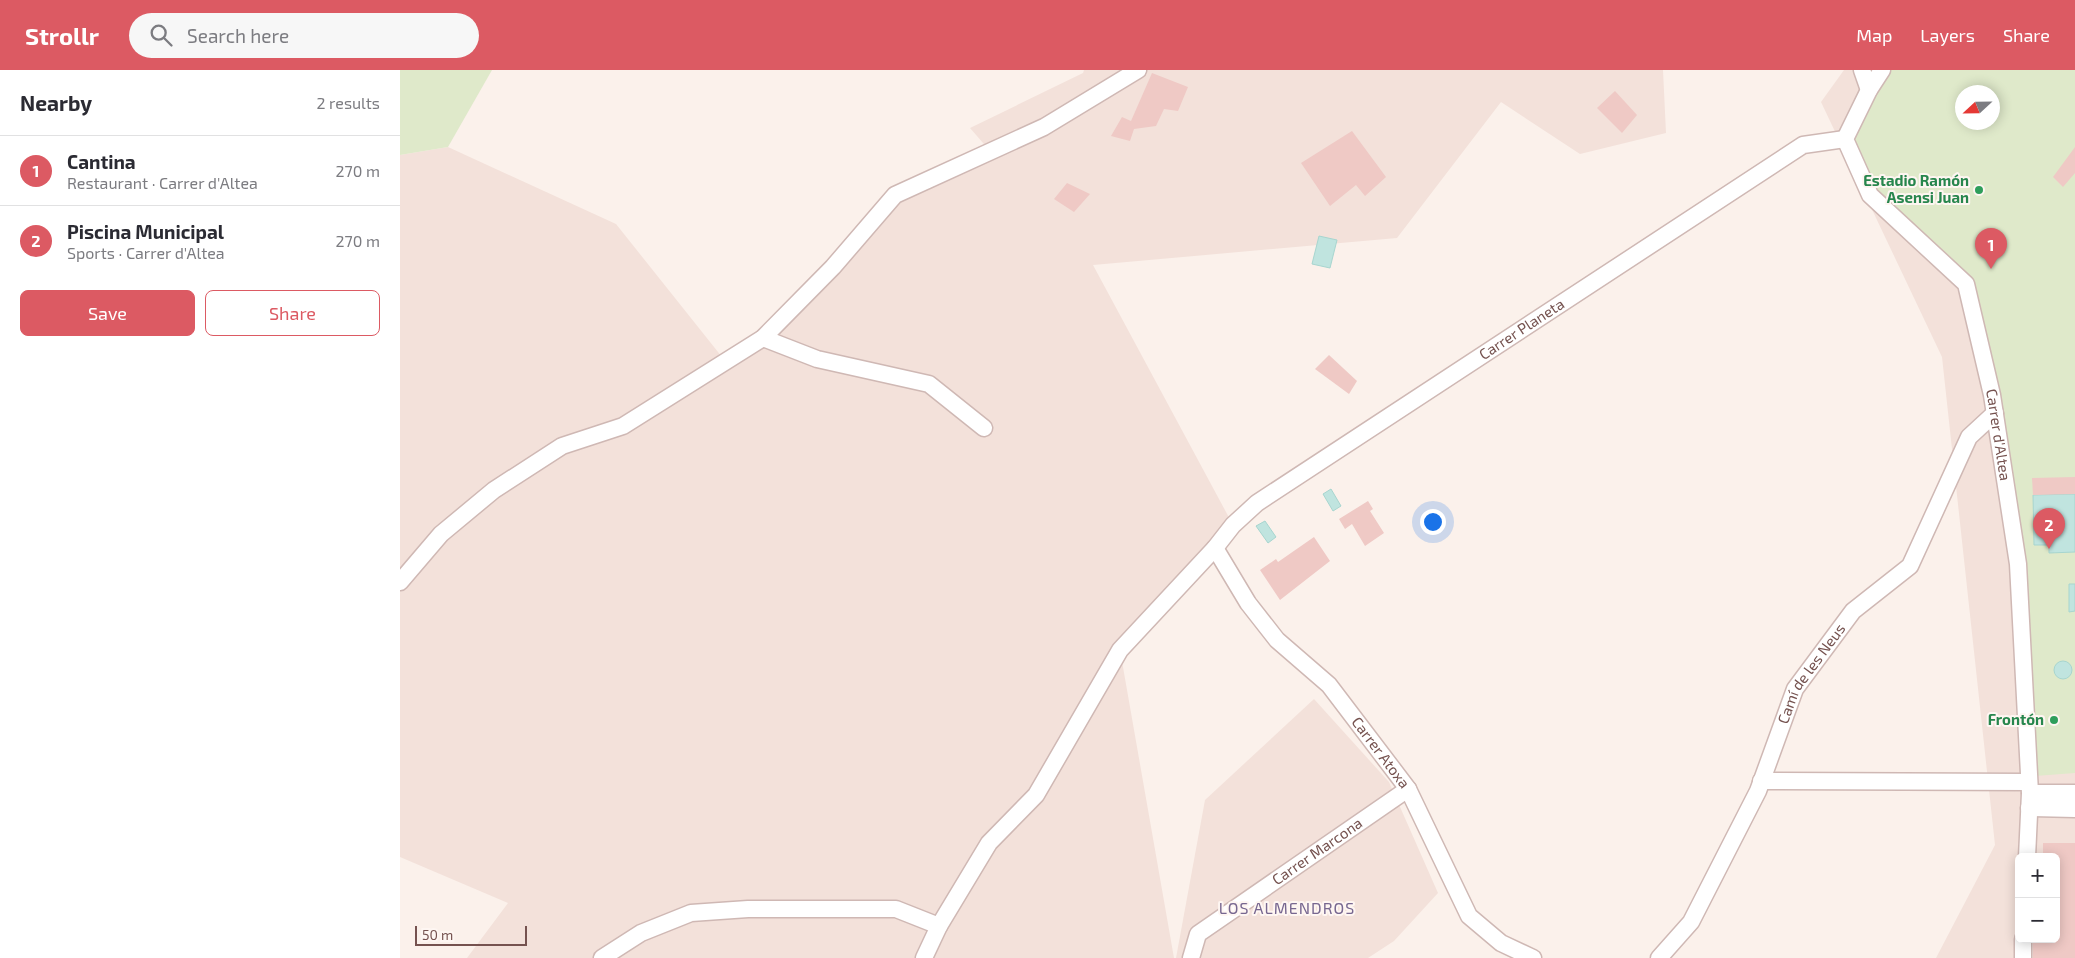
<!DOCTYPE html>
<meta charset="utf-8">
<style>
:root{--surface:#fff;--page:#f7f7f7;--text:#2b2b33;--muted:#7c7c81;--line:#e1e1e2;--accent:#dc5a63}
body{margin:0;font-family:"Exo 2",sans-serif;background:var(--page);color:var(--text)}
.controls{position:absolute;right:15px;bottom:15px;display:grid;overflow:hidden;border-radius:8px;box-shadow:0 2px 12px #0003}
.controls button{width:45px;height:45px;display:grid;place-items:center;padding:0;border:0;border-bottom:1px solid var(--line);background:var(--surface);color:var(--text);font:25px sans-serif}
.compass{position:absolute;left:1555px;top:15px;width:45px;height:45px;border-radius:50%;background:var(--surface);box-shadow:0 2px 12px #0003;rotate:248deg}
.scale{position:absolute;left:15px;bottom:12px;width:112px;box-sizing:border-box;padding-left:5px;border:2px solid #75524f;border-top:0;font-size:14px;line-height:18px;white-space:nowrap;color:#75524f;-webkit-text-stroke:4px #fef6f2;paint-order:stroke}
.you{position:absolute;left:1032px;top:451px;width:18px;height:18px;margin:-12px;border:4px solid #fff;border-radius:50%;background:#1a73e8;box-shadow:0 0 0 8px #1a73e833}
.badge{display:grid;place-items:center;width:32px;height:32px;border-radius:50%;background:var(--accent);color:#fff;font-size:16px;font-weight:700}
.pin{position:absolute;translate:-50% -41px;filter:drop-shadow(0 1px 2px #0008)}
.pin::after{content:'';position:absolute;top:26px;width:18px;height:15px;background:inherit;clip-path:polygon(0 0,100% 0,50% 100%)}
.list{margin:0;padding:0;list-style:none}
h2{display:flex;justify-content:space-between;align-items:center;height:65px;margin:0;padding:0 20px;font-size:21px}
h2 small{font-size:16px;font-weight:400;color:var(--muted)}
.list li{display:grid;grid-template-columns:32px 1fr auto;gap:15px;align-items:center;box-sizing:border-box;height:70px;padding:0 20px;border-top:1px solid var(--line)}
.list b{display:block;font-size:19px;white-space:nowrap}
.list p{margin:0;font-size:16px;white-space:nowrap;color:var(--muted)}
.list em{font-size:16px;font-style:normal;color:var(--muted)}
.actions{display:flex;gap:10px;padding:15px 20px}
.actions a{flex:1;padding:11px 0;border:1px solid var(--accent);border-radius:8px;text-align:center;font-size:18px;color:var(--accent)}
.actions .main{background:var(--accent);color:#fff}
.icon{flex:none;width:28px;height:28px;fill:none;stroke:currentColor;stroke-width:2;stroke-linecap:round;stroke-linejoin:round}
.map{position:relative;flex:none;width:1675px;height:888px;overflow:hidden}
header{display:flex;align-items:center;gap:30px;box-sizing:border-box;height:70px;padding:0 25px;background:var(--accent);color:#fff}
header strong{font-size:24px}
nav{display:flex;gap:28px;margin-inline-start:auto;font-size:18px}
.search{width:350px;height:45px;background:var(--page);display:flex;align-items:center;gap:12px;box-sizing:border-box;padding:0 18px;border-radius:28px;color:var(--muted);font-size:19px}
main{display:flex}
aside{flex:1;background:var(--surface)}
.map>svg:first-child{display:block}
.residential{fill:#f3e1da;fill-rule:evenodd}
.green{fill:#dfe9ca;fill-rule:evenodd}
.water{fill:#c0e4df;stroke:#a7d5cf}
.building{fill:#efc9c5}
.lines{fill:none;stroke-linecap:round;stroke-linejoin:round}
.street-casing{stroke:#cfb8b4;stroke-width:19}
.street{stroke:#fff;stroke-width:16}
.leisure-dot{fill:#2e9e5b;stroke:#fef6f2;stroke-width:2}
.labels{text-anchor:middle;stroke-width:4;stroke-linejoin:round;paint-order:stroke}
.leisure-label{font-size:15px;font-weight:bold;fill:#27864d;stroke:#fef6f2;text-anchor:end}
.street-label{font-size:15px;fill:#75524f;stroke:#fef6f2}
.neighbourhood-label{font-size:16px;letter-spacing:1px;fill:#776790;stroke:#fef6f2}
</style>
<header>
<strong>Strollr</strong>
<div class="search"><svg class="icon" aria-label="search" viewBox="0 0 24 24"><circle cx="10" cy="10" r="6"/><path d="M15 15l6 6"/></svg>Search here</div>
<nav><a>Map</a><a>Layers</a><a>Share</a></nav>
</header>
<main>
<aside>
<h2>Nearby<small>2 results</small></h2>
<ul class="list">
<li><span class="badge">1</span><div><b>Cantina</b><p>Restaurant · Carrer d'Altea</p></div><em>270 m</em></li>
<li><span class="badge">2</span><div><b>Piscina Municipal</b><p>Sports · Carrer d'Altea</p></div><em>270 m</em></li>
</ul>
<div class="actions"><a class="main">Save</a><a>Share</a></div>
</aside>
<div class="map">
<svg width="1675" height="888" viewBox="0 0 1675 888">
<rect width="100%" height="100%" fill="#fbf1eb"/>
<!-- residential -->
<g class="residential">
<path d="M684,0H1263L1266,63L1180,84L1101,32L997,168L693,195L833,455L720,580L774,888H67L108,833L0,787V85L48,77L216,154L326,292L495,125L590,81L570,58L683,3Z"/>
<path d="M1444,0H1675V888H1536L1595,775L1542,287L1421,32ZM1562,22H1592V52H1562ZM1619,787H1656V869H1619Z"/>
<path d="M914,629L989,712L1038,823L994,871L968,888H776L805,730Z"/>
</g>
<!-- green -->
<g class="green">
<path d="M0,0H92L48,77L0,85Z"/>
<path d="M1482,0H1675V703L1635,706L1617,494L1566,214L1470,125L1445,69ZM1562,22H1592V52H1562Z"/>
</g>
<!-- water -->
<g class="water">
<path d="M919,166L937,170L930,198L912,194Z"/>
<path d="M931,419L941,436L933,441L923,424Z"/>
<path d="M1675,424V482L1649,483V475H1634L1633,425Z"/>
<path d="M865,451L876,467L868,473L856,456Z"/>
<path d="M1669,514H1675V541L1669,542Z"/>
<circle cx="1663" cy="600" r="9"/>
</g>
<!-- building -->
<g class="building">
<path d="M752,3L788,17L778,41L764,39L756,56L734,59L730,71L711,66L722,47L731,51Z"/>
<path d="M1215,21L1237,45L1222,63L1197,38Z"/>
<path d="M952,61L986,107L965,126L956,115L930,136L901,93Z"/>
<path d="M1675,77V103L1663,117L1653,107Z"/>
<path d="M667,113L690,124L674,142L654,129Z"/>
<path d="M929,285L957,311L949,324L915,299Z"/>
<path d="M1675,407V424L1633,425L1632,408Z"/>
<path d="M968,431L973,439L970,441L984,463L965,476L952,454L945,459L939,449Z"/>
<path d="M914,467L930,491L880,530L860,500L876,489L878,492Z"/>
<path d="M1643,773H1675V888H1633V869H1656V787H1643Z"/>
</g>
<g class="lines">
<!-- street casing -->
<g class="street-casing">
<g id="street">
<path d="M1462,0L1469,20"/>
<path id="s1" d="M1482,0L1469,20L1445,69L1470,125L1566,214L1592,325L1618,494L1630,723L1627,787"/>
<path d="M363,268L417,289L529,314L584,358"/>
<path id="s2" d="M815,478L848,533L877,570L929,615L1008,719L1069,846L1101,873L1133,888"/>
<path d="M0,512L41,464L94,420L162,376L223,356L363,268L433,197L495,125L644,57L738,0"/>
<path d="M1361,711L1629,712"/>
<path d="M1630,723H1675"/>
<path d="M1629,738L1675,739"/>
<path id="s3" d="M202,888L241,863L291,843L348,839H496L539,856L589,773L636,725L720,580L815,478L833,455L857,433L1403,75L1445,69"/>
<path d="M524,888L539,856"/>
<path id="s4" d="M791,888L798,864L1008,719"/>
<path id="s5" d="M1259,888L1291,852L1358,721L1395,619L1453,541L1510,496L1569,367L1595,343"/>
<path d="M1623,888V869"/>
</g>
</g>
<!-- street -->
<use href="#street" class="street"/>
</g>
<!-- markers -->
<g class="leisure-dot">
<circle cx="1579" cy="120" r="5"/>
<circle cx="1654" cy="650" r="5"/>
</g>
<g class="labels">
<!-- leisure labels -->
<g class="leisure-label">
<text x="1569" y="116">Estadio Ramón<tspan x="1569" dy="17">Asensi Juan</tspan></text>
<text x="1644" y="655">Frontón</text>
</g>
<!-- street labels -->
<g class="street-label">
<text dy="5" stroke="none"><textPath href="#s3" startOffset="1201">Carrer Planeta</textPath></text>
<text dy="5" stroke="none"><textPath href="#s1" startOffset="425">Carrer d'Altea</textPath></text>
<text dy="5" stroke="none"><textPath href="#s5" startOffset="325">Camí de les Neus</textPath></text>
<text dy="5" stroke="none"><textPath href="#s2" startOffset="265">Carrer Atoxa</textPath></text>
<text dy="5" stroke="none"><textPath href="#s4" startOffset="170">Carrer Marcona</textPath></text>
</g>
<!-- neighbourhood labels -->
<g class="neighbourhood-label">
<text x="887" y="844">LOS ALMENDROS</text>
</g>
</g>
</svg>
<div class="controls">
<button>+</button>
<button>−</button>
</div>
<svg class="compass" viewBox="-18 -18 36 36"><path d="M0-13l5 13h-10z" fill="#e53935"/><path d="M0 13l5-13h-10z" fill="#7c7c81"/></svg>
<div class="scale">50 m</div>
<div class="you"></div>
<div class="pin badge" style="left:1591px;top:199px">1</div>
<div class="pin badge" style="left:1649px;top:479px">2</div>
</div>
</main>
